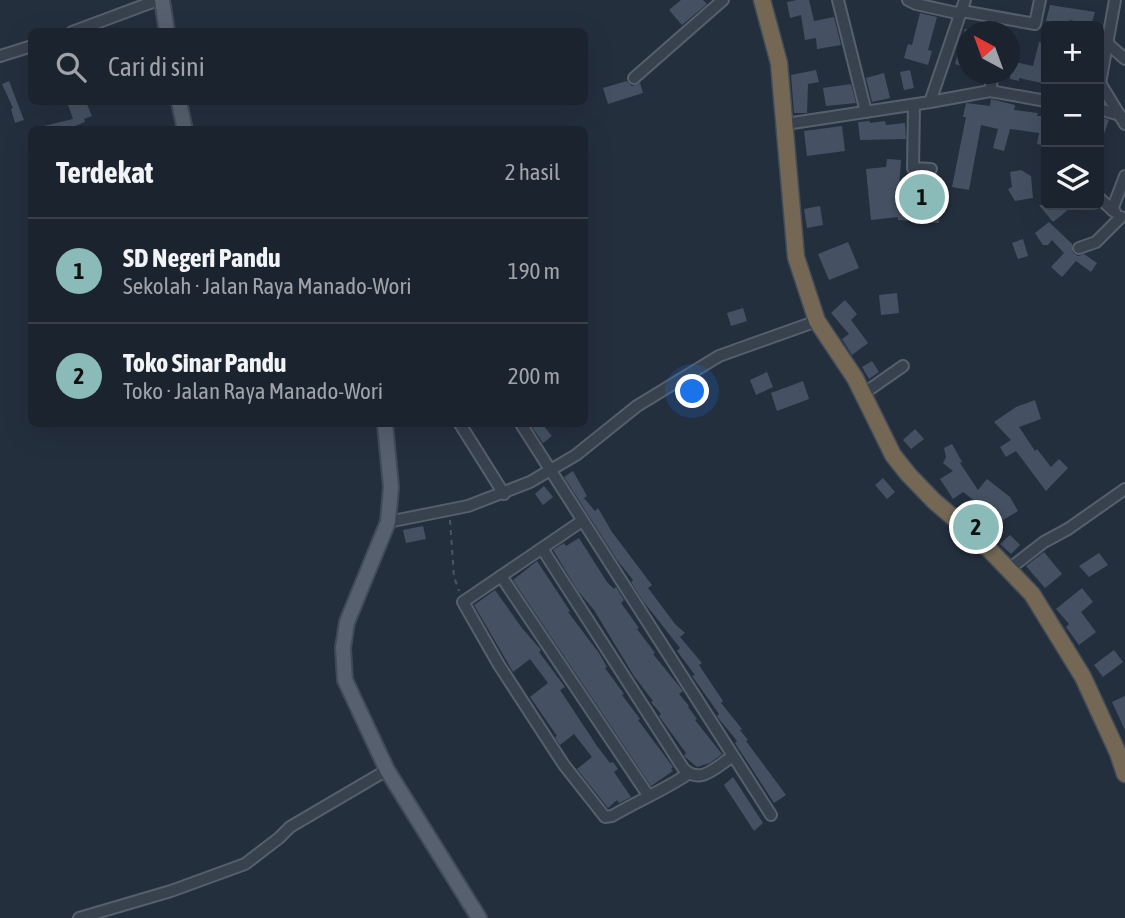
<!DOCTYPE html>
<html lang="id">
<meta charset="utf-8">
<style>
:root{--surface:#1b232e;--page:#282f3a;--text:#f1f3f6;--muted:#a0a4aa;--line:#39404a;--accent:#8bbbb9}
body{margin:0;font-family:"Asap Condensed",sans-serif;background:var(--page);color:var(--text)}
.controls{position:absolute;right:21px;top:21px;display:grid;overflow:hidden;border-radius:10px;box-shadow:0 7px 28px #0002}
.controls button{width:63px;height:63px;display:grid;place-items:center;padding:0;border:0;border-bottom:2px solid var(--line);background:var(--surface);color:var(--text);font:35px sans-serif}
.compass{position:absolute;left:957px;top:21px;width:63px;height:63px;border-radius:50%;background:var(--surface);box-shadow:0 7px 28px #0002;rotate:319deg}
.you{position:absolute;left:693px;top:392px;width:24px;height:24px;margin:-18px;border:5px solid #fff;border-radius:50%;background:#1a73e8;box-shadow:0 0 0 10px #1a73e833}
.badge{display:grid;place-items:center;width:46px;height:46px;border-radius:50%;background:var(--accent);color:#111;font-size:23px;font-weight:700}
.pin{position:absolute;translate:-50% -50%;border:4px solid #fff;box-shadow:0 2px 7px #0006}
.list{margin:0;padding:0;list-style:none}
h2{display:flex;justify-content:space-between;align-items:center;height:91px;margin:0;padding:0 28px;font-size:30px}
h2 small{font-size:23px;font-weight:400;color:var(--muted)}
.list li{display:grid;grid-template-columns:46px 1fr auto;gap:21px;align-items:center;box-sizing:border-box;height:105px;padding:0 28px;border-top:2px solid var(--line)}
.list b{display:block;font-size:26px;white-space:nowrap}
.list p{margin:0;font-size:23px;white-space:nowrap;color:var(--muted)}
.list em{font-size:23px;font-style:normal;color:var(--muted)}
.icon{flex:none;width:38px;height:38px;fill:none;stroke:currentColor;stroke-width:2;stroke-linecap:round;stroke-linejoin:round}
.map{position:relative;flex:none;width:1125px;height:918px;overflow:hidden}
.search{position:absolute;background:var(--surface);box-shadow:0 7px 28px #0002;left:28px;top:28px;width:560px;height:77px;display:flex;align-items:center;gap:18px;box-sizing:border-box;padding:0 24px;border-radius:10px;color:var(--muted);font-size:26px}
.panel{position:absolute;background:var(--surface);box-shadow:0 7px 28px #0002;left:28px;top:126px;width:560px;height:301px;border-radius:10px}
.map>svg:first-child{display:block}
.building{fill:#455162}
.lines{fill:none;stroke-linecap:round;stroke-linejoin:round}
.minor-casing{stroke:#565f6c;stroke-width:14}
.major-casing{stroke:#414a57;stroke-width:18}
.highway-casing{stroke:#434c59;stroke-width:19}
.path{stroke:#44595c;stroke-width:2;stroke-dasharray:5 5;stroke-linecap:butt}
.minor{stroke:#38414e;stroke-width:10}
.major{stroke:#56606e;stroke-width:14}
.highway{stroke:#746855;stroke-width:16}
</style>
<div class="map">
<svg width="1125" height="918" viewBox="0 0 1125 918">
<rect width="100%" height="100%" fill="#242f3e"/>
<!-- building -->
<g class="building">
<path d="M681,0H703L707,4L682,25L669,10Z"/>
<path d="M797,0H809L814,21L834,17L841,45L817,49L816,38L805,40L801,15L790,18L787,2Z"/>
<path d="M1050,5L1095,12L1091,25L1070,20L1069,26L1046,21Z"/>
<path d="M920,13L937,17L928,50L932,51L928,65L904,58L908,44L912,45Z"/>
<path d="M965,29H968V68L955,64Z"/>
<path d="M1039,42L1046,43V84L1019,78V81L1010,79L1011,61L1033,66Z"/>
<path d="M816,70L819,82L808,84L807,113H794L791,75Z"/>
<path d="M910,70L914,88L904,90L900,72Z"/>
<path d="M884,73L890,98L872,102L866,78Z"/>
<path d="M9,81L24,120L15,123L11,109L13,108L2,84Z"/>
<path d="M627,81L632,86L640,83L643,93L608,104L603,88Z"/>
<path d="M851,84L856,103L826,106L823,88Z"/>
<path d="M991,99L1015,105L1014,110L1038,113L1037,116H1046V146L1037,144L1039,133L1010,129L1004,151L993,148L998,129L981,125L969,190L952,187L966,117H963L966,103L990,106Z"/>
<path d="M67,102H86L92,116L84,119L85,122L65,130H44V126L73,119Z"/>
<path d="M1099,117L1109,120L1100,145H1099Z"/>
<path d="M870,121V123L885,121L886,125L905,123L906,139L860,140L858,122Z"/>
<path d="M842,126L845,151L807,156L804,131Z"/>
<path d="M887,159L901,160L899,188L947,190L946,207L940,208L939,223L898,220V217L871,220L866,169L886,167Z"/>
<path d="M1021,170L1031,176L1033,198L1015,201L1008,189L1012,187L1010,172Z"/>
<path d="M1039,205H1074L1053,222Z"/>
<path d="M820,206L823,225L807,228L804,209Z"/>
<path d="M1049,222L1072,244L1073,253L1078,256L1084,254L1097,263L1091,272L1076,261L1062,277L1051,267L1064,253L1052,240L1048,245H1043L1035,233Z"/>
<path d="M1023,239L1028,256L1018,259L1012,243Z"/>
<path d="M848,242L859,268L829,280L818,254Z"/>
<path d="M897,293L899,313L881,315L879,295Z"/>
<path d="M845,300L857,314L851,320L868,343L852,355L842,339L849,334L831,313Z"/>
<path d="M743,308L747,321L731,326L727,313Z"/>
<path d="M872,361L879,372L869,379L862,367Z"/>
<path d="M767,372L773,387L756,395L750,380Z"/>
<path d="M803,381L809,399L777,411L771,393Z"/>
<path d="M1035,400L1041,419L1019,427L1035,451L1037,449L1051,467L1059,459L1068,468L1046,491L1016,451L1006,457L1000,447L1011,440L994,422L1016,407Z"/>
<path d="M530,424H542L552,436L543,443Z"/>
<path d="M915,429L924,439L911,449L903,440Z"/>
<path d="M952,444L962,462L960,463L978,490L987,479L1010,497L1018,511L993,526L995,529L989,535L967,515L979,504L963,492L953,499L940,479L953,471L943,463L946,457L944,448Z"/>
<path d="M573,471L587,496L584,498L595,511L598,508L612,532L652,585L648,588L675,624L685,633L680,637L702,663L699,665L723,701L721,703L742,729L740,730L748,740L746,741L786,795L774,803L735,743L737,741L719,719L717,716L719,714L692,676L695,675L677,651L680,648L643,601L631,582L633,580L617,560L564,477Z"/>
<path d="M883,478L895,492L887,499L875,485Z"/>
<path d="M544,486L553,497L543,505L535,494Z"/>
<path d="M423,526L426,539L406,543L403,530Z"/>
<path d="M1010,535L1020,545L1011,554L1000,544Z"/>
<path d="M579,538L607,582L614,589L616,587L624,600L621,603L639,628L637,629L655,653L653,654L683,691L679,694L689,706L688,707L697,719L695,720L722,754L710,763L697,767L684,756L686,753L659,716L661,714L651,702L653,701L634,676L594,610L578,591L553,550L564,543L566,546Z"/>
<path d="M1044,552L1062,574L1045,588L1026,566Z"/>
<path d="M1099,553L1108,565L1089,577L1079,566Z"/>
<path d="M537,561L570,611L568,612L599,653L607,667L605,668L624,694L622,695L640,719L638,720L673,767L671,769L673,771L651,786L513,580Z"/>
<path d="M1082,588L1093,602L1081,612L1096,632L1079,645L1066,627L1069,624L1056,609Z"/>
<path d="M495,590L522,628L541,650L539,652L565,687L560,690L597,746L610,763L613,762L618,769L614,772L631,797L619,803L617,800L608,808L577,769L592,757L574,734L560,745L555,737L557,736L530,697L548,683L530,659L513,672L474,605Z"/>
<path d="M1114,650L1123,662L1103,677L1094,665Z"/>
<path d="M1125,696V730L1112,702Z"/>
<path d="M733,777L763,823L754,831L724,785Z"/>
</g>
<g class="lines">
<!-- minor casing -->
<g class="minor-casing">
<g id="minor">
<path d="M838,0L866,112"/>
<path d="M908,0L916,4L961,14"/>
<path d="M962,11L1035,24L1040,0"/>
<path d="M72,32L158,0"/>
<path d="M1099,40L1106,42L1125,59"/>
<path d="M0,56L32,46"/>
<path d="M634,78L723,0"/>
<path d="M1100,83L1125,124"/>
<path d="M1099,89L1115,0"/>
<path d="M990,91L1046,101"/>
<path d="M930,102L990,91L993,74"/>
<path d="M914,105L913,168L931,169"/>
<path d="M1099,109L1120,115"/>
<path d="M786,124L930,102L965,0"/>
<path d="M1099,198L1115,212"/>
<path d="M1112,210L1125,176"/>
<path d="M1079,248L1096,242L1121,217"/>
<path d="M863,394L903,366"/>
<path d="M460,424L504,494"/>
<path d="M521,424L771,815"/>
<path d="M582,521L463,602L499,665L564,765L605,817L612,816C638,801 664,790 688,774"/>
<path d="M388,522L468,506L530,482L576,455L637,406L719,356L817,321"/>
<path d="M543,550L683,768C700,786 716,767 733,756"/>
<path d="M1009,569L1044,542L1068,529L1125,489"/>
<path d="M501,576L648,795"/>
<path d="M79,918L171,891L245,864L279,838L290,827L387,770"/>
</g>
</g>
<!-- major casing -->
<g class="major-casing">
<g id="major">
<path d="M162,0L167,32"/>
<path d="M179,102L185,130"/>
<path d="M385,424L391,487L388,522L347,622L343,648L345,680L387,770L479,918"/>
</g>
</g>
<!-- highway casing -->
<g class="highway-casing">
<path id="highway" d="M762,0L779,63L796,257L817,321L855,378L893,455L908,474L934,501L982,542L1032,594L1083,677L1118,753L1125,774"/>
</g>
<!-- path -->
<path class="path" d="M450,520L454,577L459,591"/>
<!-- minor -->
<use href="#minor" class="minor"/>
<!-- major -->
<use href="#major" class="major"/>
<!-- highway -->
<use href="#highway" class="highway"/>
</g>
</svg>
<div class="controls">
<button>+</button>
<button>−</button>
<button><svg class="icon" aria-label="layers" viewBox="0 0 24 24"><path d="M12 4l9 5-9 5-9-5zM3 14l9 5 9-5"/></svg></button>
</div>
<svg class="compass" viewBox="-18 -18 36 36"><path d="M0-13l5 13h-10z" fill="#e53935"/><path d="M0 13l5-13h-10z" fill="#a0a4aa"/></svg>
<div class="you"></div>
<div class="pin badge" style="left:922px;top:197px">1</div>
<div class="pin badge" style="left:976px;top:527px">2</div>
<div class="search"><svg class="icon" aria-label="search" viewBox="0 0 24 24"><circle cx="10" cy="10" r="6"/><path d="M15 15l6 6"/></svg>Cari di sini</div>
<section class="panel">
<h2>Terdekat<small>2 hasil</small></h2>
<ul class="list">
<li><span class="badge">1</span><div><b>SD Negeri Pandu</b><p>Sekolah · Jalan Raya Manado-Wori</p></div><em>190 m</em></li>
<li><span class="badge">2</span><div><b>Toko Sinar Pandu</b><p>Toko · Jalan Raya Manado-Wori</p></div><em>200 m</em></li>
</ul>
</section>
</div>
